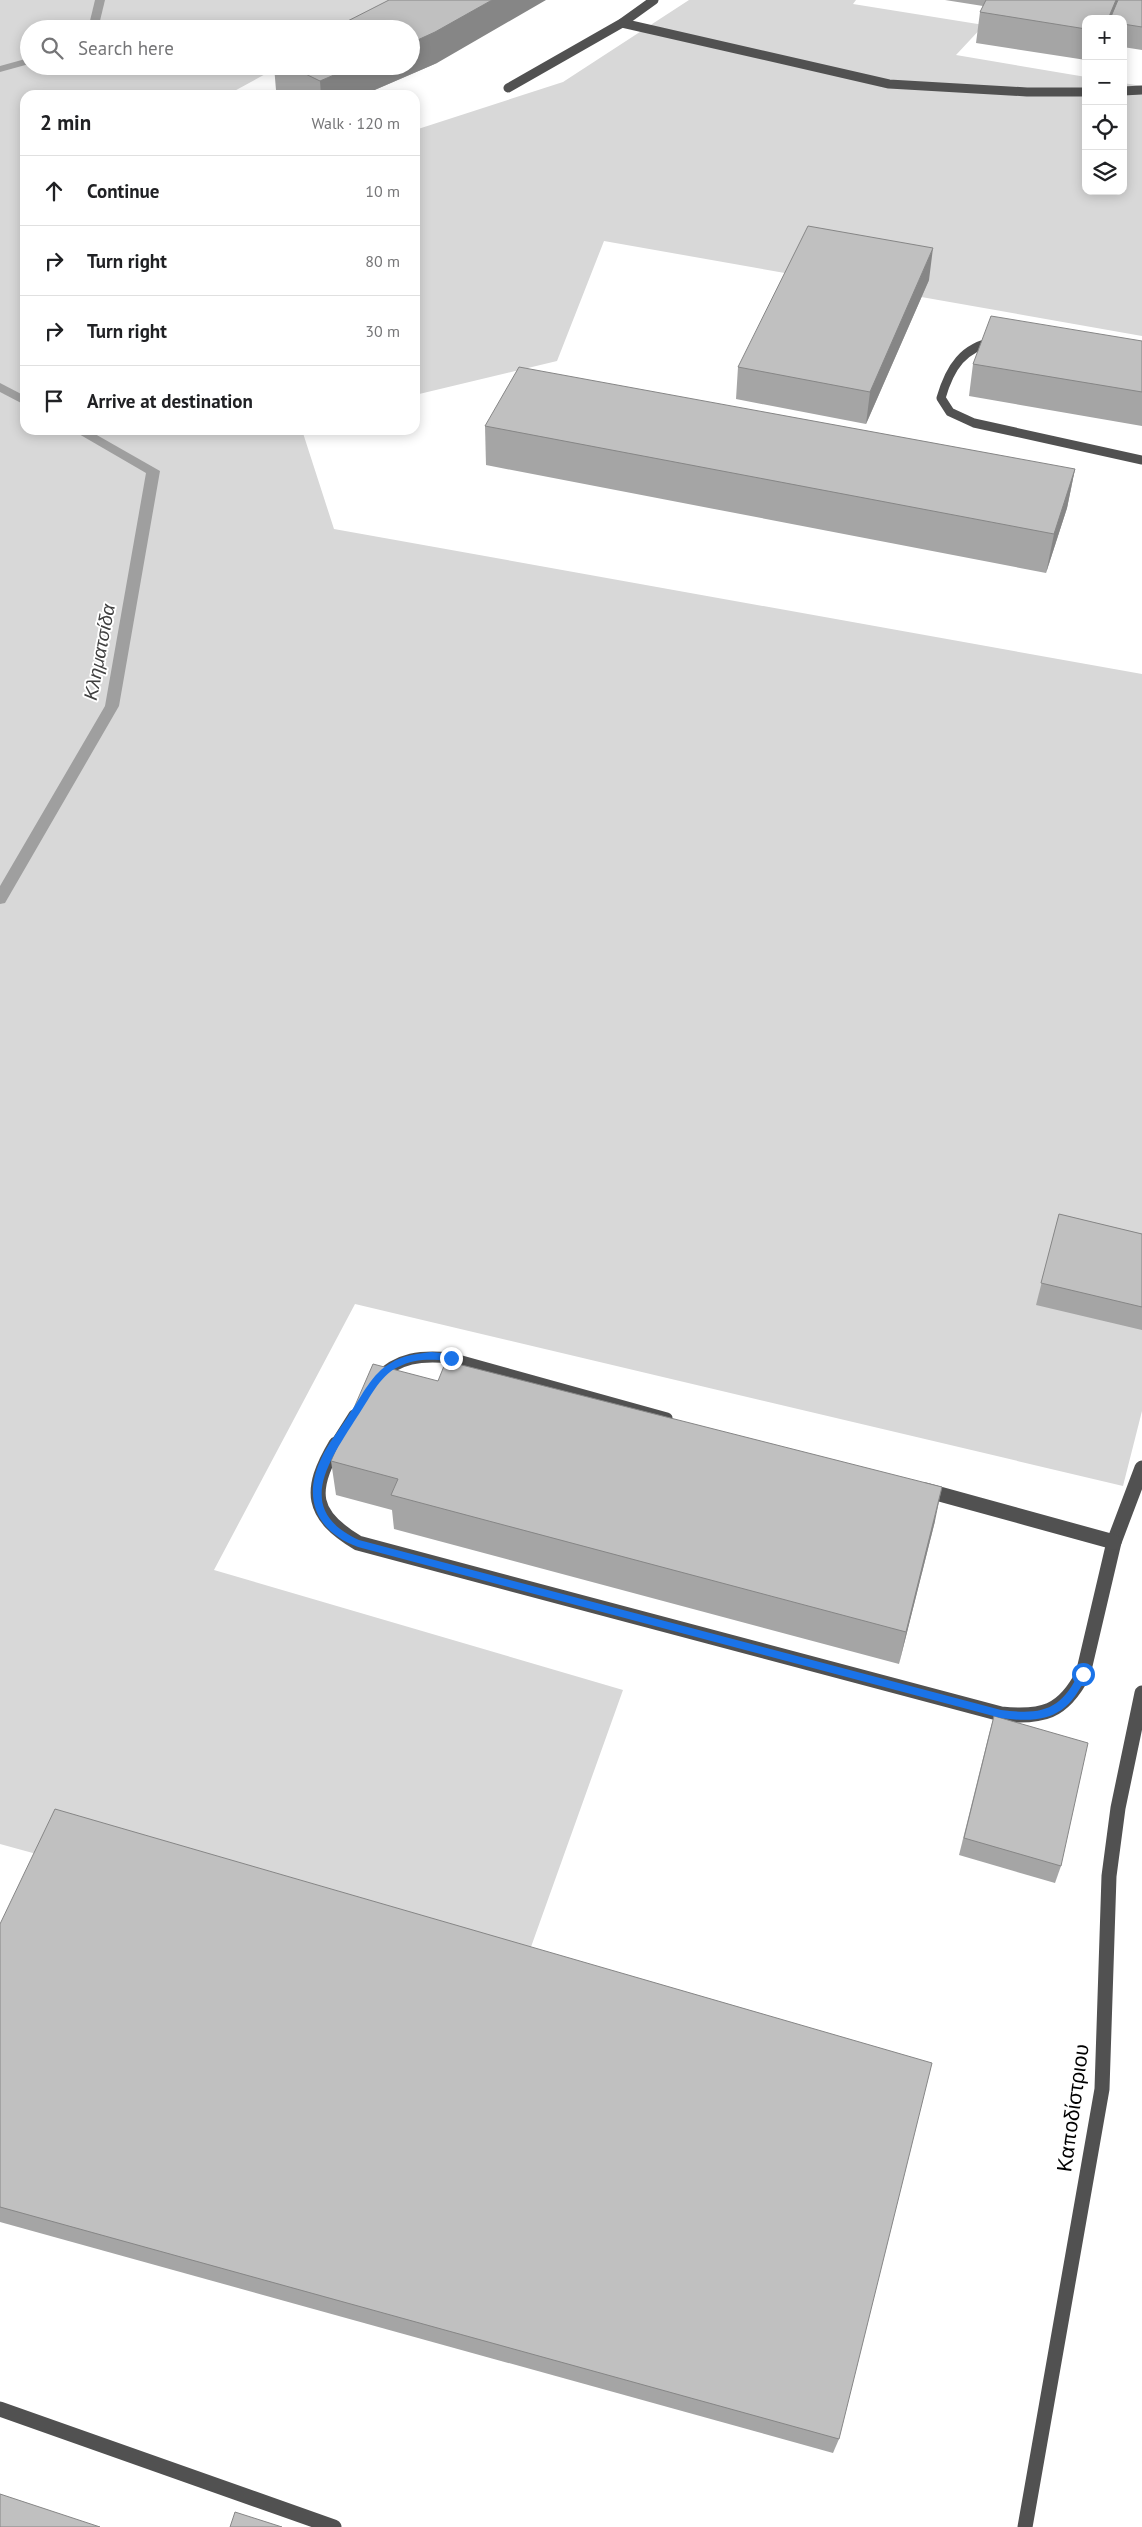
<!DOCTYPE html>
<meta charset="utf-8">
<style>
:root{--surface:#fff;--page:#f6f6f6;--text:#202124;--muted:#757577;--line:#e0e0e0}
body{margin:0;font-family:"PT Sans",sans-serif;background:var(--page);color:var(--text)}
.controls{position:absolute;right:15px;top:15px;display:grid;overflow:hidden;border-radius:10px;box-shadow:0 2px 12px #0003}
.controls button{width:45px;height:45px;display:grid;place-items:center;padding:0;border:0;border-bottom:1px solid var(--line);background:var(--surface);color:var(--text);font:25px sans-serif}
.stop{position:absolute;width:15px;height:15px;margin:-11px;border:4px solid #1a73e8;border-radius:50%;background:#fff}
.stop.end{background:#1a73e8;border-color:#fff;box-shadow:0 1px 5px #0008}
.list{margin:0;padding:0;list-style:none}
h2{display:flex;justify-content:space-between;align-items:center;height:65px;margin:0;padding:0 20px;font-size:21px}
h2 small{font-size:16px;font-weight:400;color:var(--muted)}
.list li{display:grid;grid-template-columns:32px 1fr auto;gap:15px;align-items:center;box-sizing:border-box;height:70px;padding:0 20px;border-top:1px solid var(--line)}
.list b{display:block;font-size:19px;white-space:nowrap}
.list em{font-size:16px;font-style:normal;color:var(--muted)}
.icon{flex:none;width:28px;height:28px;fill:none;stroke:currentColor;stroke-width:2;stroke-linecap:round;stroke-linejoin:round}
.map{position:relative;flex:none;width:1142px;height:2527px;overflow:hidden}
.search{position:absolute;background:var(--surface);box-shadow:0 2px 12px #0003;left:20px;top:20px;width:400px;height:55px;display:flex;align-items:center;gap:12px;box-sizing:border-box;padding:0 18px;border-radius:28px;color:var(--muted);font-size:19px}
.panel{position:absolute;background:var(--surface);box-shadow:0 2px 12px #0003;left:20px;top:90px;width:400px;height:345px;border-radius:15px}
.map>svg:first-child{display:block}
.green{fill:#d8d8d8}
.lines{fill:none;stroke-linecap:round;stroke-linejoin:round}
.stream{fill:#9f9f9f;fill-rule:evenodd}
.minor-far2{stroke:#515151;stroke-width:9}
.minor-far1{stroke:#515151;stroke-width:11}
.minor{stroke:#515151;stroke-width:15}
.wall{fill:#a5a5a5}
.shaded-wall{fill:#868686}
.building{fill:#c0c0c0;stroke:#868686}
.route{fill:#1a73e8}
.labels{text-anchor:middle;stroke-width:4;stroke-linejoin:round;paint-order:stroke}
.water-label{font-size:19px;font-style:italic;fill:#404040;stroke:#fff}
.near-street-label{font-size:21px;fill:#000;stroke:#fff}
</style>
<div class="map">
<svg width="1142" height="2527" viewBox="0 0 1142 2527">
<rect width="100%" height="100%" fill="#fff"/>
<!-- green -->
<g class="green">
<path d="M0,0H408L353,29H29V66H280L227,95H25V430H302L334,529L1142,674V1411L1123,1486L355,1304L214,1570L623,1690L517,1986L0,1844Z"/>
<path d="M689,0H856L853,4L984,25L956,55L1086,77V191H1123V83L1142,86V336L604,241L557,361L415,395V130L563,82Z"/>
</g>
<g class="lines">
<!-- stream -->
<g class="stream">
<path d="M95,0H105L98,29H88Z"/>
<path d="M29,58V64L0,72V66Z"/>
<path d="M0,383L25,396V405L0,392Z"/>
<path d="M72,430H88L160,471L119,706L5,903L0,904V886L105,706L146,473Z"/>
</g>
<!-- minor-far2 -->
<g class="minor-far2">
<path d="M622,23L889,84L1027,92H1086"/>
<path d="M508,88L622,23L654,0"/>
<path d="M1123,91L1142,90"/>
<path d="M996,341C963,347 950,367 941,398L950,412L974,423L1142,460"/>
</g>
<!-- minor-far1 -->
<g class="minor-far1">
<path d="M377,1379C398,1357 422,1355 451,1358L667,1418"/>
<path d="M335,1445L354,1415"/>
</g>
<!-- minor -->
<g class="minor">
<path d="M336,1444C308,1491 311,1515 358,1543L1001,1714C1042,1718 1063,1713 1083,1674L1114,1542L1142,1468"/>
<path d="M925,1490L1114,1542"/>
<path d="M0,2409L334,2527"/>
<path d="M1025,2527L1102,2089L1109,1876L1118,1808L1142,1693"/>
</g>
</g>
<!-- wall -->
<g class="wall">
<path d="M945,0H1142V50L1123,47V19H1086V60L976,43L980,12L983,6Z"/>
<path d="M437,63L363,95H287L276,90L274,66H411Z"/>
<path d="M929,280L866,424L736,399L738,367Z"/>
<path d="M1142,341V426L969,396L973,364Z"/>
<path d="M485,426L1075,469L1067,508L1046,573L486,465Z"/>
<path d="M1059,1214L1142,1234V1330L1036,1305Z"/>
<path d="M331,1461L935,1521L899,1664L394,1529L392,1510L336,1495Z"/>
<path d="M994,1716L1061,1866L1055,1883L959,1855L989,1734Z"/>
<path d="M0,1924L839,2439L833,2453L0,2222Z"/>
</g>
<!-- shaded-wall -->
<g class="shaded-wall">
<path d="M492,0H546L437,63L363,95H321L320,81L355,66H411V43Z"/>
<path d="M1116,0H1120L1115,19H1108Z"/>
<path d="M933,248L929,280L866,424L870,392Z"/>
<path d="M1075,469L1067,508L1046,573L1054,534Z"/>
<path d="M942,1487L935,1521L899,1664L906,1632Z"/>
</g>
<!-- building -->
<g class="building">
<path d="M389,0H492L435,32L411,43V29H332Z"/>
<path d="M986,0H1116L1108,19H1086V29L980,12Z"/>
<path d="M1118,0H1142V27L1123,24V19H1110Z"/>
<path d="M289,66H355L320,81Z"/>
<path d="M808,226L933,248L870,392L738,367Z"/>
<path d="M991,316L1142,341V392L973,364Z"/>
<path d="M519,367L1075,469L1054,534L485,426Z"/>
<path d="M1059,1214L1142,1234V1307L1041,1283Z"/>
<path d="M446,1361L942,1487L906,1632L391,1495L398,1479L331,1461L373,1364L438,1381Z"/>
<path d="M994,1716L1088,1743L1061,1866L964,1838Z"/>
<path d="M55,1809L932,2063L839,2439L0,2207V1924Z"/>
<path d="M0,2494L100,2527H0Z"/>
<path d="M235,2512L282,2527H230Z"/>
</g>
<!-- route -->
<path class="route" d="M431,1352L451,1354L455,1358L451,1361C432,1359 415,1358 398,1367C379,1376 369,1400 357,1417C329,1461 293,1510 359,1540L1001,1710C1042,1715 1061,1711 1080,1671L1083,1670L1087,1674C1069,1717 1045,1724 1001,1718L358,1547C317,1532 302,1499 321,1459C328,1443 341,1428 350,1413C362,1396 372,1373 391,1363C403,1355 417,1354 431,1352Z"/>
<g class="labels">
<!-- water labels -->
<g class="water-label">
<text transform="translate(99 652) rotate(-79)" y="7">Κληματσίδα</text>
</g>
<!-- near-street labels -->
<g class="near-street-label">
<text transform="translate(1073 2108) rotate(-82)" y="7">Καποδίστριου</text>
</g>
</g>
</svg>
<div class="controls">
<button>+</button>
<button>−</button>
<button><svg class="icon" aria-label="locate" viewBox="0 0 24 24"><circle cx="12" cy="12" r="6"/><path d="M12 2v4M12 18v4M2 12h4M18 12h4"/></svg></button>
<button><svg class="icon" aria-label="layers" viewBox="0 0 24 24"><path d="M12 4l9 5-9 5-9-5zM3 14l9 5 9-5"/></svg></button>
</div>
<div class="stop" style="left:1083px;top:1674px"></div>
<div class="stop end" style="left:451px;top:1358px"></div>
<div class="search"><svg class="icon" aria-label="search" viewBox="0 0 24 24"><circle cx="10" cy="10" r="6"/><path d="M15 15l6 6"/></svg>Search here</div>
<section class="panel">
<h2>2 min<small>Walk · 120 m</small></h2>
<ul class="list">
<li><svg class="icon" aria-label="ahead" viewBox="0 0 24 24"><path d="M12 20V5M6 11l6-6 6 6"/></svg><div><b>Continue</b></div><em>10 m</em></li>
<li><svg class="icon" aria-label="right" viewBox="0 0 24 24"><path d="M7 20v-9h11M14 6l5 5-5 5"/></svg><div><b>Turn right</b></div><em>80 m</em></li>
<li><svg class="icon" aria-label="right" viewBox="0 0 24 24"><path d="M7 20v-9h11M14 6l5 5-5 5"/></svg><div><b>Turn right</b></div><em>30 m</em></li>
<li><svg class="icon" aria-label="arrive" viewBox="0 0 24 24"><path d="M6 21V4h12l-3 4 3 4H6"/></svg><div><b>Arrive at destination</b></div></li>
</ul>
</section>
</div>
